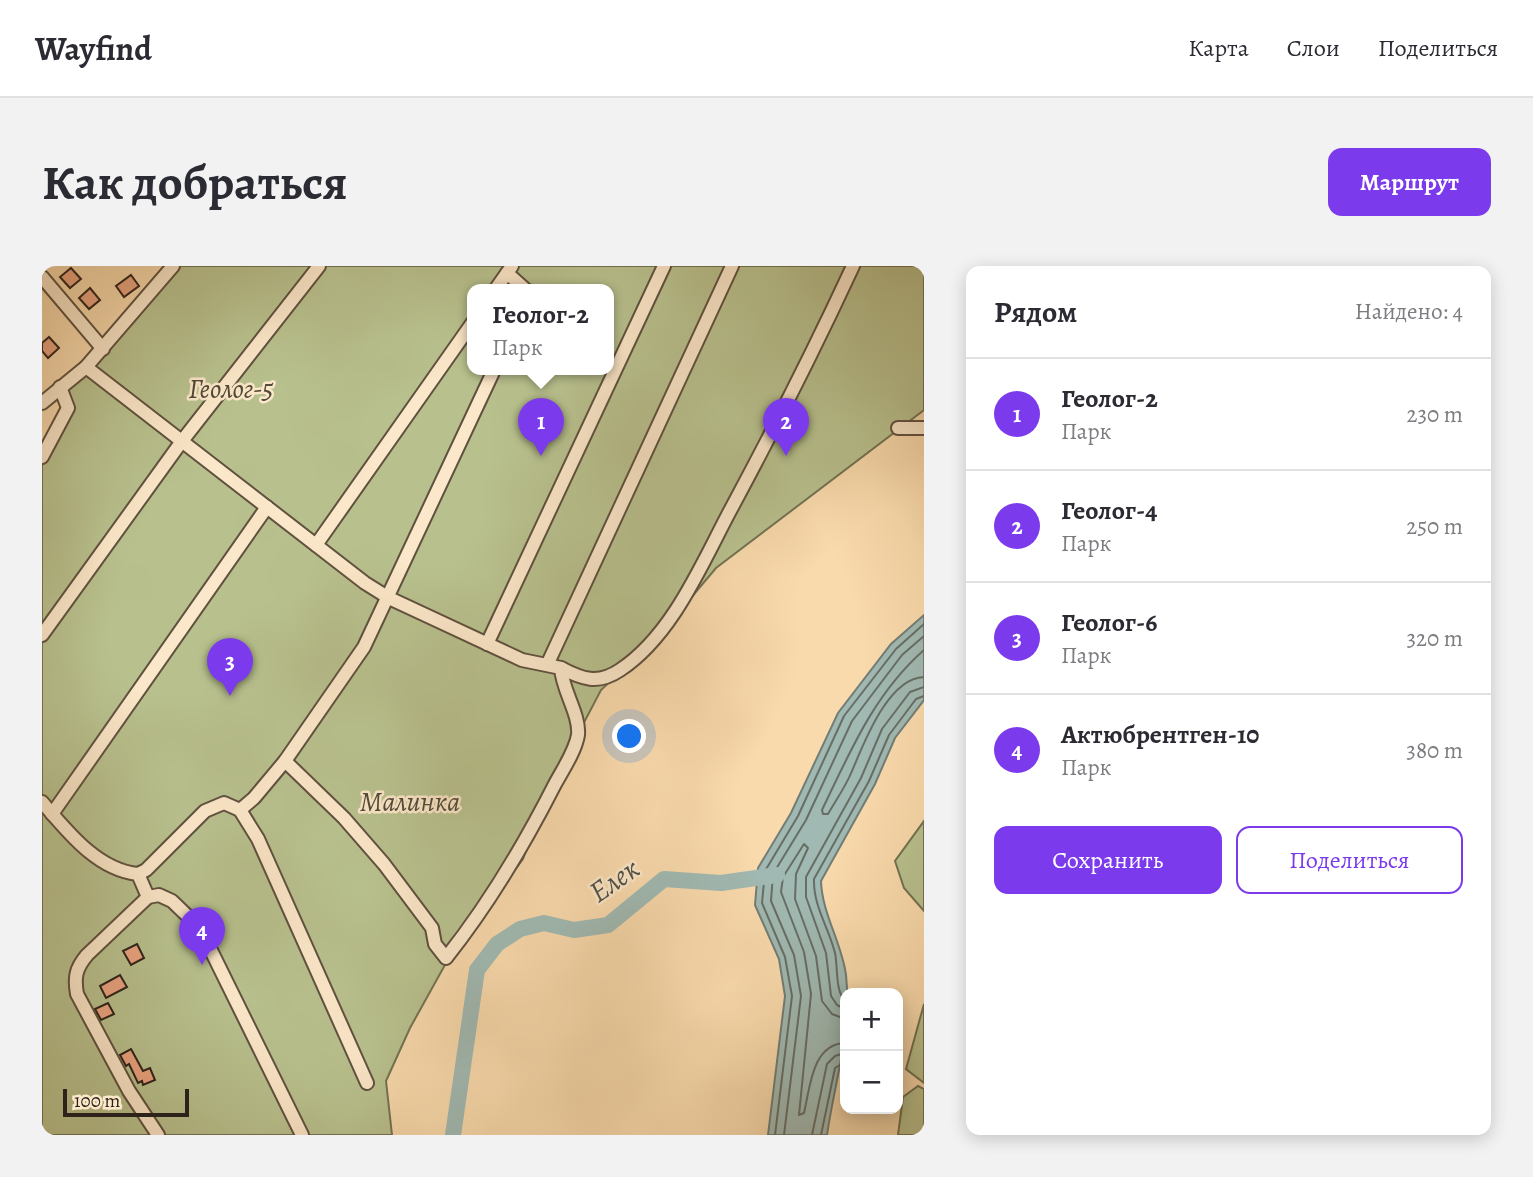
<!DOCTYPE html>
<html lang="ru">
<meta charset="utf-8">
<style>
:root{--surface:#fff;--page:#f2f2f3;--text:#2b2b33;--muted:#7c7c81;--line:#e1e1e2;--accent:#7c3aed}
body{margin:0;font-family:Alegreya,serif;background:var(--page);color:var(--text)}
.controls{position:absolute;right:21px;bottom:21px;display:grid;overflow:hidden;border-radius:14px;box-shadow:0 4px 18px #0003}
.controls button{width:63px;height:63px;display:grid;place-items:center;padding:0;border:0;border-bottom:2px solid var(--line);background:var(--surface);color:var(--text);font:35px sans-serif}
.scale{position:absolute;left:21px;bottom:18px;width:126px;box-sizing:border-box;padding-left:7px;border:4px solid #2d231b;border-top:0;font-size:19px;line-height:24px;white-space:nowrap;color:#2d231b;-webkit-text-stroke:5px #fbe7c9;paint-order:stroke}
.you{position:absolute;left:588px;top:471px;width:24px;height:24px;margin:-18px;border:5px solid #fff;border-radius:50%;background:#1a73e8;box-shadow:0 0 0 10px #1a73e833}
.badge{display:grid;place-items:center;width:46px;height:46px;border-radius:50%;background:var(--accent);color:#fff;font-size:23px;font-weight:700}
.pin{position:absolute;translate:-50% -58px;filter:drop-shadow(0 2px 4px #0008)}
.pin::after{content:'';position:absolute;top:37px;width:24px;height:21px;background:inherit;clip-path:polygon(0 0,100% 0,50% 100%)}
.popup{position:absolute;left:425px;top:18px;width:147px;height:91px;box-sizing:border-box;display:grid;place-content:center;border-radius:14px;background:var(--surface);filter:drop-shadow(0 2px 5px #0005);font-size:23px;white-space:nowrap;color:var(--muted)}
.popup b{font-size:26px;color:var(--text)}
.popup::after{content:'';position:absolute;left:50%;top:100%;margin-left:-14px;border:14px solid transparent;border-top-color:var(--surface)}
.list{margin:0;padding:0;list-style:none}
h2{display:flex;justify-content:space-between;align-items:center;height:91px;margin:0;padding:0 28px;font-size:30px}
h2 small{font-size:23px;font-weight:400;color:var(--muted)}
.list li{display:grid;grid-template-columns:46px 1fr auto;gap:21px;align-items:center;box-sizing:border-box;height:112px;padding:0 28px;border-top:2px solid var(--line)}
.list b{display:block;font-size:26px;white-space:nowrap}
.list p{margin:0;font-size:23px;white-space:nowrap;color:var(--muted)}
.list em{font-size:23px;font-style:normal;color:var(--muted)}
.actions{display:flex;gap:14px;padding:21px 28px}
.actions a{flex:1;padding:16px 0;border:2px solid var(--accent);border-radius:14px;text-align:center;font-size:24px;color:var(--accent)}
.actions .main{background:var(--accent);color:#fff}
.map{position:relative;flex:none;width:882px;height:869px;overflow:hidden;border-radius:14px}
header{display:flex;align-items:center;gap:42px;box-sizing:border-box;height:98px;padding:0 35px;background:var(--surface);border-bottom:2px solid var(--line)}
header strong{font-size:33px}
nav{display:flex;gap:38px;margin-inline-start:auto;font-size:24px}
.intro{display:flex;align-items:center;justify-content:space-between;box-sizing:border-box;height:168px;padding:0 42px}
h1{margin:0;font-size:49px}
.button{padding:18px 32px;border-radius:14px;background:var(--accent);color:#fff;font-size:24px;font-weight:700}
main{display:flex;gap:42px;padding:0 42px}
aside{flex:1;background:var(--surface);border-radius:14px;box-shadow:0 4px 18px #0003}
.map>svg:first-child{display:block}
.green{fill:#b8c18e;stroke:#727254;stroke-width:2;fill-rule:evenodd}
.water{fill:#a0b9b2;stroke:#727d76;stroke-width:2}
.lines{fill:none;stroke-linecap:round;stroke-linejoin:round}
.shore{stroke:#666e66;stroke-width:2}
.river{stroke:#a0b9b2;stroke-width:16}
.building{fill:#eaa481;stroke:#2d231b;stroke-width:2}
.minor-casing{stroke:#60513f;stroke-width:16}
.minor{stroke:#fbe7c9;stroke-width:12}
.labels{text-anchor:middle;stroke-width:5;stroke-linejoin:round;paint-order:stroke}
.park-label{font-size:28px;font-style:italic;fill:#504a38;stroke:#fbe7c9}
.water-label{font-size:30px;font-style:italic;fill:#505048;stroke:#fbe7c9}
</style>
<header>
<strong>Wayfind</strong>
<nav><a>Карта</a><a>Слои</a><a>Поделиться</a></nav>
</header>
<div class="intro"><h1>Как добраться</h1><a class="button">Маршрут</a></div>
<main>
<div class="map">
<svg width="882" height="869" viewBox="0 0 882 869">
<rect width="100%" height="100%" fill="#f9daac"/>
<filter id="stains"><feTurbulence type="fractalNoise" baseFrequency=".00286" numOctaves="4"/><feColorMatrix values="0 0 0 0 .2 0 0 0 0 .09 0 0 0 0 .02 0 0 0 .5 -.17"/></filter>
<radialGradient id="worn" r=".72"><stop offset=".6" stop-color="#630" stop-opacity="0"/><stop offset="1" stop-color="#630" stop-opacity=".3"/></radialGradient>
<!-- green -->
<g class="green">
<path d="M130,0H882V144L674,302L616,371L559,424L504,529L481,593L409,688L368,762L344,815L350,869H0V198L18,166L23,124ZM431,24H567V104H431Z"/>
<path d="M882,555V645L862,622L853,595Z"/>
<path d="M882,738V817L864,803Z"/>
<path d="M876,820L882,823V869H856L861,831Z"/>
</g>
<!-- water -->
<path class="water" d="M882,349V434L853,472L833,518L779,615C780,648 800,677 804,709C810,765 793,814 785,869H726L743,730L737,693L713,639L716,602L749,547L796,447L849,378Z"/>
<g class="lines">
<!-- shore -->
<g class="shore">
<path d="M882,384C832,428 808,486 780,544L781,548H786C794,534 804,520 810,505C822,477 846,412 882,411"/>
<path d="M803,734C793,726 796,700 793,687C787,662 771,640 772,613L827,515L847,469L874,433L882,430"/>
<path d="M803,743L795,739L789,730L784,687L764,631V611L819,512L840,463L868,426L882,421"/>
<path d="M803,753L790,748L780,735L774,690L753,633L754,608L766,582L762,578L741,611L739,626L762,686L769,728L757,849L762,847C768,822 770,778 803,777"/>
<path d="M733,869L750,730L743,691L720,637L723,605L756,550L802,450L854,383L882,358"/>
<path d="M742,869L759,730L752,689L729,635L731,608L764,554L810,455L860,389L882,370"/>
<path d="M770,869L785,798L793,790L803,787"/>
<path d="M779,869L793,802L803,796"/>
</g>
<!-- river -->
<path class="river" d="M411,869L435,704L455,678L478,663L502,657L532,664L566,659L622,613L679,617L735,609"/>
</g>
<!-- building -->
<g class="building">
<path d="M29,2L39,13L28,22L18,11Z"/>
<path d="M89,9L97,20L82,31L74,20Z"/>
<path d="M48,22L58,34L47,43L37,32Z"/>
<path d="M7,71L17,82L6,92L0,85V77Z"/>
<path d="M95,678L102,692L89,699L81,685Z"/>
<path d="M78,709L85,721L64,732L58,720Z"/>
<path d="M66,737L72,748L59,754L53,743Z"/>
<path d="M89,783L101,805L108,802L113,814L101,819L100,815L96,817L87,798L84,800L78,789Z"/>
</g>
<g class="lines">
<!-- minor casing -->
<g class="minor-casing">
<g id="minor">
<path d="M465,7L484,24"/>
<path d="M0,11L61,83"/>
<path d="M453,24L470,0"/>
<path d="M44,101L323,317L347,332L480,394L519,402C520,424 538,448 536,469C533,486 521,503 513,518C482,579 447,638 404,692L393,678L390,662L342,598L302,552L243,495"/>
<path d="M0,137L44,101L131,0"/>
<path d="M856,162H882"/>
<path d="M0,191L26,142L18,121"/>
<path d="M274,279L431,56"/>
<path d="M0,369L140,175L277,0"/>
<path d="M445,378L622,0"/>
<path d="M506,397L690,0"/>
<path d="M519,402C540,413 556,419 578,404C631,369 660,297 689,243C732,163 773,82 811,0"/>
<path d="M0,536C25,565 55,604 96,608L106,631L117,629L130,635L158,662L260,869"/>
<path d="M198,544L216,573L325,817"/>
<path d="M10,548L225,241"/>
<path d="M96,608L104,604L163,545L182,537L198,544L212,532L243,495L322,381L452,104"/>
<path d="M106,631L45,689C34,702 32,711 35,728L87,825L116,869"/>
</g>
</g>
<!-- minor -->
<use href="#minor" class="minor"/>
</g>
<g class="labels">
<!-- park labels -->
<g class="park-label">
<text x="189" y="132">Геолог-5</text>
<text x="368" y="545">Малинка</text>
</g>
<!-- water labels -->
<g class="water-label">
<text transform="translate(572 614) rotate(-35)" y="10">Елек</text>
</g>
</g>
<rect width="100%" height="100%" filter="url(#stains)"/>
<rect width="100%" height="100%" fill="url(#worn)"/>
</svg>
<div class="controls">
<button>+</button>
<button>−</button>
</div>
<div class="scale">100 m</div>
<div class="you"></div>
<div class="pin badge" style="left:499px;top:190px">1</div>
<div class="popup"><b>Геолог-2</b>Парк</div>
<div class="pin badge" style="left:744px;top:190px">2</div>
<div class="pin badge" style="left:188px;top:430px">3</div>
<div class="pin badge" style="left:160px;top:699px">4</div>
</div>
<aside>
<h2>Рядом<small>Найдено: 4</small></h2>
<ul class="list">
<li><span class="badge">1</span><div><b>Геолог-2</b><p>Парк</p></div><em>230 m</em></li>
<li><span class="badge">2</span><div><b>Геолог-4</b><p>Парк</p></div><em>250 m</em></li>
<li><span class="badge">3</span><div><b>Геолог-6</b><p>Парк</p></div><em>320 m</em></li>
<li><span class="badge">4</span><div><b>Актюбрентген-10</b><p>Парк</p></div><em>380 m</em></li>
</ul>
<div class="actions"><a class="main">Сохранить</a><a>Поделиться</a></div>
</aside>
</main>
